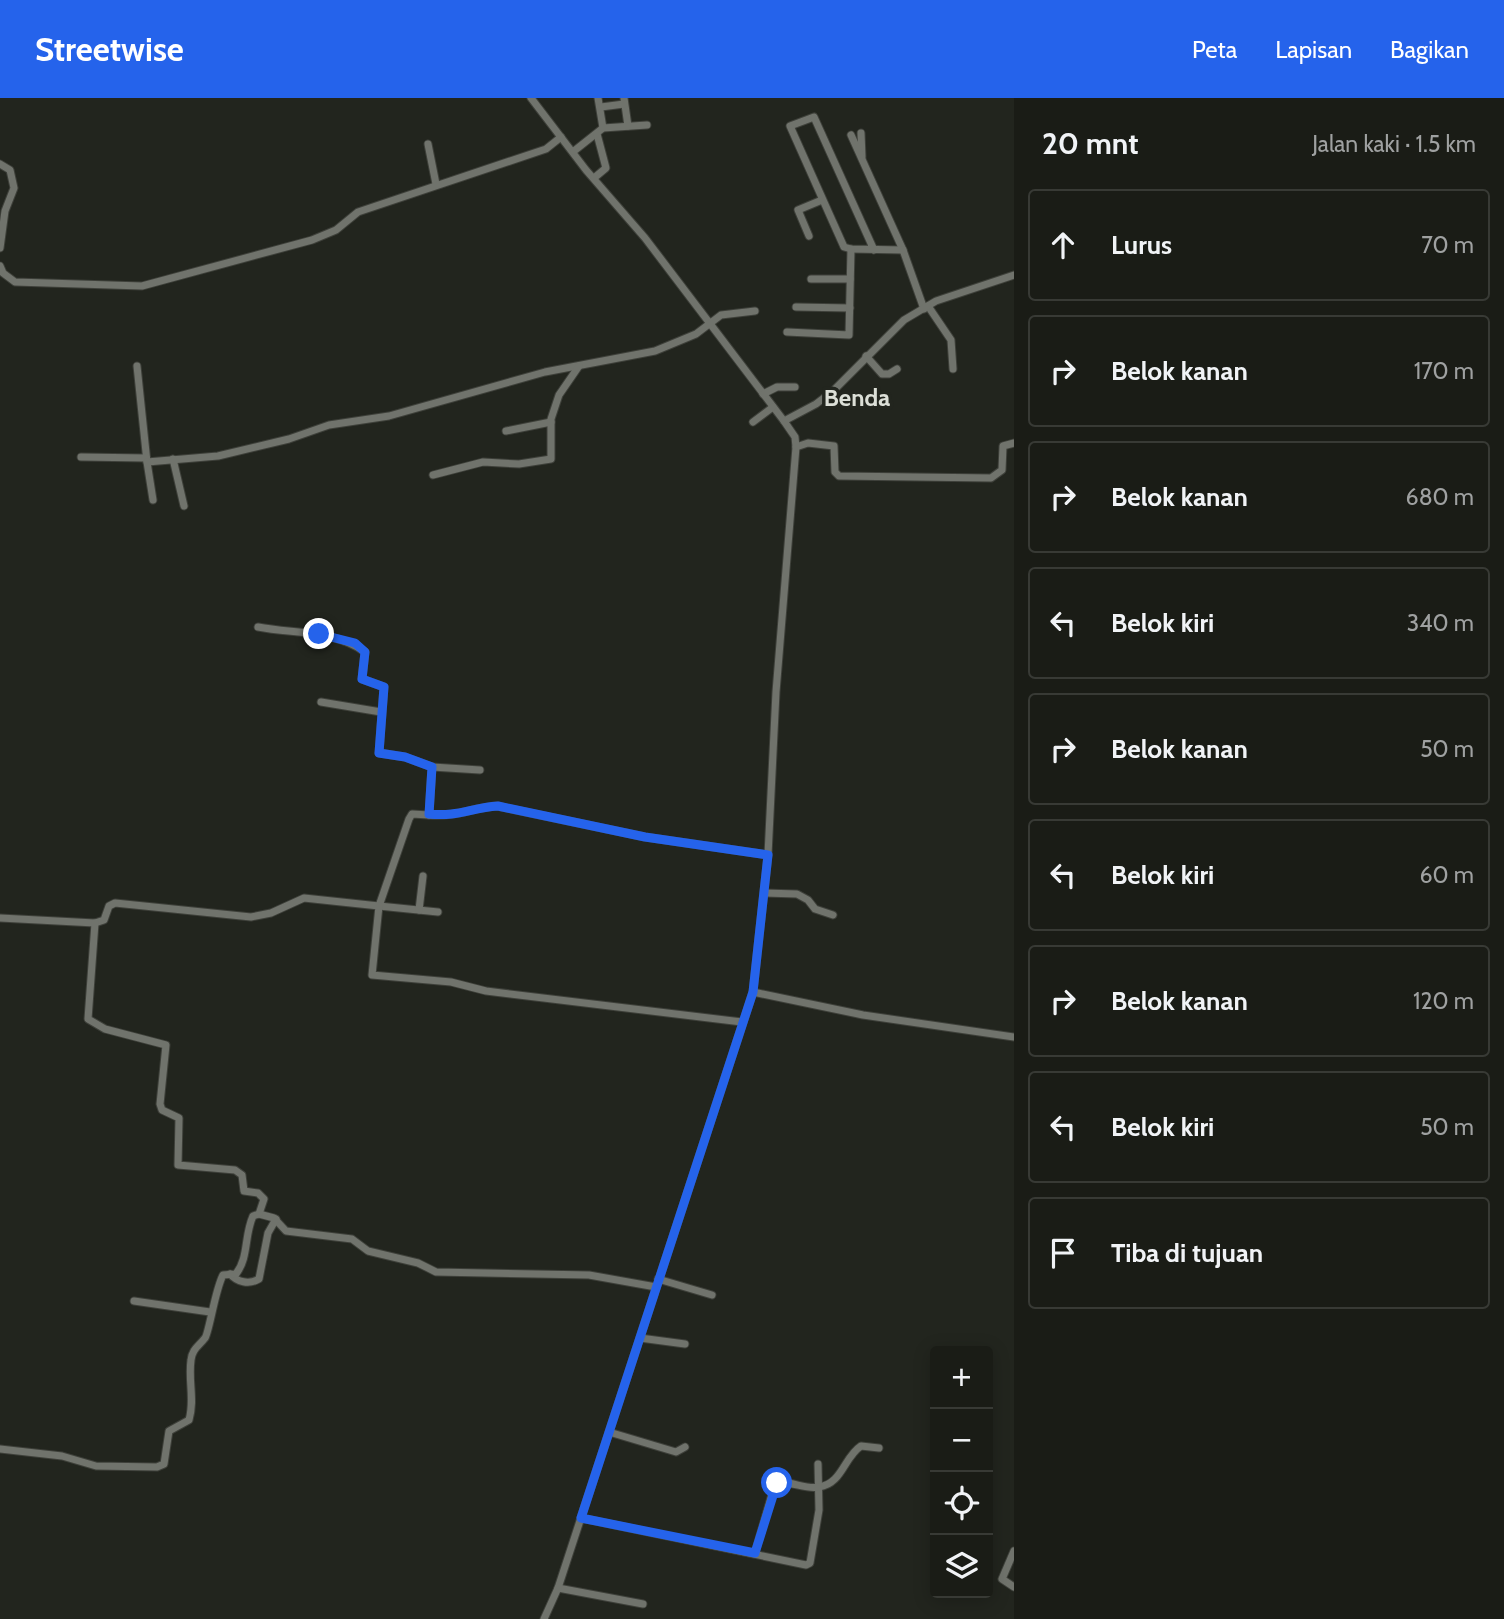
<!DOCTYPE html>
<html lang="id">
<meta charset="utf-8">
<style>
:root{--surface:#1a1c16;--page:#272923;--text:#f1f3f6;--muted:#9fa1a1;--line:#383a35;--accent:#2563eb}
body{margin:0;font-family:Cabin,sans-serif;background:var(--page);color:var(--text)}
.controls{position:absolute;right:21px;bottom:21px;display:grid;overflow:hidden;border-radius:7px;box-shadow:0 4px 18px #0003}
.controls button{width:63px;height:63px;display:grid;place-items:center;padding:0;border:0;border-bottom:2px solid var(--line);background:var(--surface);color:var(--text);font:35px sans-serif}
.stop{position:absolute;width:21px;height:21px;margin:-16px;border:5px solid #2563eb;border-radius:50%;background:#fff}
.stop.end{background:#2563eb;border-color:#fff;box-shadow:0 2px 7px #0008}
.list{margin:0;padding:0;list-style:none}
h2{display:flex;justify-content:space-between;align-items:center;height:91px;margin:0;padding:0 28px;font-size:30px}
h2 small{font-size:23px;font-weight:400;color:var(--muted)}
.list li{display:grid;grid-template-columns:46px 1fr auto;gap:21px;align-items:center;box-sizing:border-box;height:112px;margin:0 14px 14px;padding:0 14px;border:2px solid var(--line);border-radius:7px}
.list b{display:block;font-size:26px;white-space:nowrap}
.list em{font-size:23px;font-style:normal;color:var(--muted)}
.icon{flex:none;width:38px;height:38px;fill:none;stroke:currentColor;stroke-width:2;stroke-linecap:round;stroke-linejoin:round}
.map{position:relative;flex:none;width:1014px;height:1521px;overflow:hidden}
header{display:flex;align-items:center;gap:42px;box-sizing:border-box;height:98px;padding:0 35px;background:var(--accent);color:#fff}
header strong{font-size:33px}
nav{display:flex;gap:38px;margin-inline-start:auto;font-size:24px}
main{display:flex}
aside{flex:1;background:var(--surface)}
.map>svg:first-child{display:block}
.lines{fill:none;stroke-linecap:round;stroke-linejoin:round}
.minor-casing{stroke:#3e403a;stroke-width:9}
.minor{stroke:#70736c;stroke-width:7}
.route{stroke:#2563eb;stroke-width:9}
.labels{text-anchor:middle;stroke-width:7;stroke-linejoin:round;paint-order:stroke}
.quarter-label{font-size:24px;font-weight:bold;fill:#dcdfd7;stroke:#22251e}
</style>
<header>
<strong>Streetwise</strong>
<nav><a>Peta</a><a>Lapisan</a><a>Bagikan</a></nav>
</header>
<main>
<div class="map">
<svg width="1014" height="1521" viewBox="0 0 1014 1521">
<rect width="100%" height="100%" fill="#22251e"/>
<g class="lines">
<!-- minor casing -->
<g class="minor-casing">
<g id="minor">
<path d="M531,0L586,72L645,140L784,323"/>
<path d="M598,0L603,30"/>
<path d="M624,0L628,28"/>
<path d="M601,9L624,6"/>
<path d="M861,35L862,59"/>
<path d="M851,37L903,152L924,211"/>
<path d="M428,46L436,86"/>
<path d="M574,53L603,30L647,27"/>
<path d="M0,66L10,72L14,90L5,113L0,150"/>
<path d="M594,80L606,70L597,36"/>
<path d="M809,138L798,112L822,102"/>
<path d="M874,152L814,19L790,28L844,149L851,151L903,152"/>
<path d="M0,168L3,175L15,184L142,188L312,142L336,132L358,114L546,51L561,39"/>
<path d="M811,181H850"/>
<path d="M928,208L951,242L953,271"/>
<path d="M796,209L850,210"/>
<path d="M787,234L849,237L851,151"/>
<path d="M866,258L882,276H889L897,271"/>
<path d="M137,268L147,364L218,358L289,341L329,327L389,318L545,274L655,253L696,236L721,217L755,213"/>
<path d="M763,296L777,289H795"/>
<path d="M753,324L773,309"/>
<path d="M506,333L551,324"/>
<path d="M796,349L808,345L834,348L835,374L839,378L991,380L1002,372L1003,348L1014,345"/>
<path d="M81,359L146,360"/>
<path d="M173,361L184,408"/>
<path d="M147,364L153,402"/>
<path d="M433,377L483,364L519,366L551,361V321L559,297L579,268"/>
<path d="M258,529C294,536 335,532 365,554L362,581L384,589L379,655L405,659L432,669L429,717C458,719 470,710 497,708L645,739L768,757"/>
<path d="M321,604L381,614"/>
<path d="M432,669L480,672"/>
<path d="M429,717L412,716L409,721L379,808L438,814"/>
<path d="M765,795L797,796L808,802L815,811L833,817"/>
<path d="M419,812L423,778"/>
<path d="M0,820L95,825L104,822L109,808L115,805L251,819L271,815L304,800L379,808L372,877L451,884L486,893L742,924"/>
<path d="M753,894L863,917L1014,939"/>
<path d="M259,1116L274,1120L286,1133L352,1141L368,1153L418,1165L436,1174L589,1177L656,1189"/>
<path d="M230,1176C237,1184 249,1187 259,1181L268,1135L276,1121"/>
<path d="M658,1181L712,1197"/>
<path d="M134,1203L210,1214"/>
<path d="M640,1240L685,1246"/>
<path d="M609,1334L676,1354L685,1349"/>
<path d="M0,1351L62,1358L96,1368L157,1369L164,1366L169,1333L189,1322C195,1302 188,1283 191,1262C192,1251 199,1248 205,1240C209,1235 215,1192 223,1177L236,1176C249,1159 244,1138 253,1118L259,1116L264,1101L258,1095L244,1093L242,1077L235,1072L178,1067L179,1020L162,1012L160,1006L166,947L105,931L88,921L95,825"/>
<path d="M581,1420L806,1467L810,1465L819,1412L818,1366"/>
<path d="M1014,1453L1002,1481L1014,1489"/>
<path d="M755,1455L775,1386C789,1381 804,1392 819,1389C842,1386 844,1359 861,1348L879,1350"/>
<path d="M558,1490L643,1506"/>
<path d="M544,1521L558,1490L753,894L768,757L776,594L796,349L795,339L784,323L816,306L833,293L904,222L936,203L1014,177"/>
</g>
</g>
<!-- minor -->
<use href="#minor" class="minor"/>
</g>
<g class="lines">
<!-- route -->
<path class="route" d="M319,536L355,545L365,554L362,581L384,589L379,655L405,659L432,669L429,716C458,719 470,710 498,708L645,739L768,757L753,894L581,1420L755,1455L777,1385"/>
</g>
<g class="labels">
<!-- quarter labels -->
<g class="quarter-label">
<text x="857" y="308">Benda</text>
</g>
</g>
</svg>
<div class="controls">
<button>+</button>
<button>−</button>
<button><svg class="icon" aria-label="locate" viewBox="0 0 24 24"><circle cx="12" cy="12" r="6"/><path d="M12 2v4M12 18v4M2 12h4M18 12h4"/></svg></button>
<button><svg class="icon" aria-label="layers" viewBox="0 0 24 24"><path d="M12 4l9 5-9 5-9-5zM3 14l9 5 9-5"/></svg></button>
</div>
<div class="stop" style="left:777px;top:1385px"></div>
<div class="stop end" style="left:319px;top:536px"></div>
</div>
<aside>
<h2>20 mnt<small>Jalan kaki · 1.5 km</small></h2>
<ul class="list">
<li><svg class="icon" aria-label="ahead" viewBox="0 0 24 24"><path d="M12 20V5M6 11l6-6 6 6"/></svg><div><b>Lurus</b></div><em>70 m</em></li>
<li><svg class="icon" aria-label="right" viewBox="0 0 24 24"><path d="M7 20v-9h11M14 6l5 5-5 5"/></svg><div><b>Belok kanan</b></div><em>170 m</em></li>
<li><svg class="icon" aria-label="right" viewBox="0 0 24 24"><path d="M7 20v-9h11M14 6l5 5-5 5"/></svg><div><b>Belok kanan</b></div><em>680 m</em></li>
<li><svg class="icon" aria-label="left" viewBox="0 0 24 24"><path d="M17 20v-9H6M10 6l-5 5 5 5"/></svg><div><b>Belok kiri</b></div><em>340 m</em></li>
<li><svg class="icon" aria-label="right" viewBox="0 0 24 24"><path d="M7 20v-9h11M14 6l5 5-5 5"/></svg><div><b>Belok kanan</b></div><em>50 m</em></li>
<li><svg class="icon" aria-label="left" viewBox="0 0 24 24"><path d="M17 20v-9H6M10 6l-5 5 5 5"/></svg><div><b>Belok kiri</b></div><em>60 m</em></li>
<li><svg class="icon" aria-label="right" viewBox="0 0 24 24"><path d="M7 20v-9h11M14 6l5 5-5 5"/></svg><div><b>Belok kanan</b></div><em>120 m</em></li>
<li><svg class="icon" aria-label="left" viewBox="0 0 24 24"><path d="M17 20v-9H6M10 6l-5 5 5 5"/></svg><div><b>Belok kiri</b></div><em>50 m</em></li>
<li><svg class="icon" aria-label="arrive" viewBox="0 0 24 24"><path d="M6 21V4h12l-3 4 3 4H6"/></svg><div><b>Tiba di tujuan</b></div></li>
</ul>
</aside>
</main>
